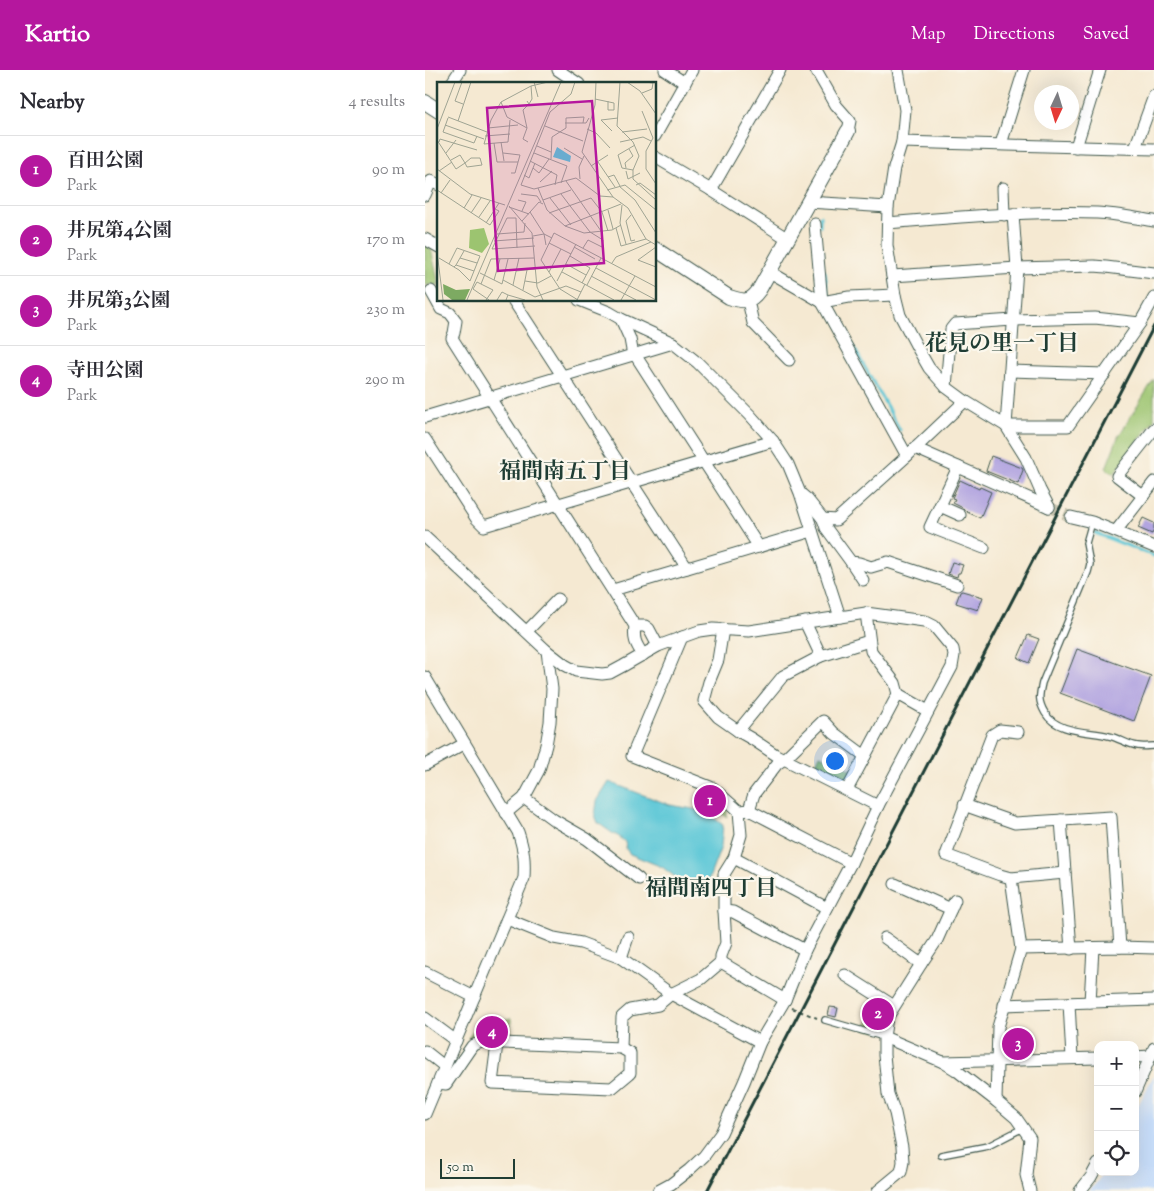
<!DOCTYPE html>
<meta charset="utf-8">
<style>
:root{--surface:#fff;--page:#f7f7f7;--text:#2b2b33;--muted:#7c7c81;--line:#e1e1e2;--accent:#b5179e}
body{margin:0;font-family:"Sorts Mill Goudy","Noto Serif JP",serif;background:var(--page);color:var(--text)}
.controls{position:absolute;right:15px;bottom:15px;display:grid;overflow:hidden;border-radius:10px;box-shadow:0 5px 20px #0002}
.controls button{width:45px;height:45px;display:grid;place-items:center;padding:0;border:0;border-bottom:1px solid var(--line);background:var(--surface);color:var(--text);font:25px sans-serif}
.compass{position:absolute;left:609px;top:15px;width:45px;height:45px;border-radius:50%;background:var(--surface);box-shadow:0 5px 20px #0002;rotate:184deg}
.scale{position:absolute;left:15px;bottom:12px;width:75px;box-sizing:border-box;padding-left:5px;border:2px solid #1f3d34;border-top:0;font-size:14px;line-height:18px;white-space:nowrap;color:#1f3d34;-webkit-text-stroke:4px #fbf7ec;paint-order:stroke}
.you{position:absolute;left:409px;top:690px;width:18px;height:18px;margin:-12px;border:4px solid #fff;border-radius:50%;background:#1a73e8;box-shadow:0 0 0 8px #1a73e833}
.badge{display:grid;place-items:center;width:32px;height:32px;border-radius:50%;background:var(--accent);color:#fff;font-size:16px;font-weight:700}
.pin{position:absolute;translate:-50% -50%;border:2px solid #fff;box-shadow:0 1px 5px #0006}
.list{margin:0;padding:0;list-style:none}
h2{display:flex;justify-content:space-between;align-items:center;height:65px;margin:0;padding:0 20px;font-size:21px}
h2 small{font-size:16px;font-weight:400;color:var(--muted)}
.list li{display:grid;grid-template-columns:32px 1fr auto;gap:15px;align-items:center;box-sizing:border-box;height:70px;padding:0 20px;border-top:1px solid var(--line)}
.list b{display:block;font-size:19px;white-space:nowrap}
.list p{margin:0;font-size:16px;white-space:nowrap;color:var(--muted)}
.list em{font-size:16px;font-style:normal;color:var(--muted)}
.icon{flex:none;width:28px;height:28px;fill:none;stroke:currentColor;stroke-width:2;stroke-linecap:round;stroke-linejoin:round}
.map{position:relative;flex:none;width:729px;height:1121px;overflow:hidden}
header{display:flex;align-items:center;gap:30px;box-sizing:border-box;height:70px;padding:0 25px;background:var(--accent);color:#fff}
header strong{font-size:24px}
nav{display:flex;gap:28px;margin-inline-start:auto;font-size:18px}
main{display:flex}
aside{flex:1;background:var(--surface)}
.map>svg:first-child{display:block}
.built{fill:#c7ddf9}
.green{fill:#9cc470;stroke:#5e8052}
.water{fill:#5dc7d7;stroke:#3e8286}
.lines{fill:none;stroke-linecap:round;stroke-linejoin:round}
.stream{stroke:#5dc7d7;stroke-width:3}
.building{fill:#b2a5e0}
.minor-tunnel{stroke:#cac7b2;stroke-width:11;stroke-dasharray:11 5.5;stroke-linecap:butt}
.service-casing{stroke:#3f574c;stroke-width:8}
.minor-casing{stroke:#3f574c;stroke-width:13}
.tertiary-casing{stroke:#3f574c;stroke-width:16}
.path{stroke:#3f574c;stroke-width:2;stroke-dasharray:4 4;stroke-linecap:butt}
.service{stroke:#fff;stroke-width:5.5}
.minor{stroke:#fff;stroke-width:11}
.tertiary{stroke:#fff;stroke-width:14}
.rail{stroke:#1f3d34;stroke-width:3}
.labels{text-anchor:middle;stroke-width:4.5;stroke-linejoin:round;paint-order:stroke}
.neighbourhood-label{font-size:22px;font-weight:bold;fill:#1f3d34;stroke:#fbf7ec}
.inset-road{fill:none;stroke:#9fa493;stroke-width:1}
.view{fill:#b5179e;fill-opacity:0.15;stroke:#b5179e;stroke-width:2.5}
.inset-edge{fill:none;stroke:#1f3d34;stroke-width:2.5}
</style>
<header>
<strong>Kartio</strong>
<nav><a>Map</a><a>Directions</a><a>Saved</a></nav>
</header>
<main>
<aside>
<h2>Nearby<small>4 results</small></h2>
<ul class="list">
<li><span class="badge">1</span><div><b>百田公園</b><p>Park</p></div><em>90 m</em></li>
<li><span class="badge">2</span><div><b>井尻第4公園</b><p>Park</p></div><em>170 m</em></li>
<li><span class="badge">3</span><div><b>井尻第3公園</b><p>Park</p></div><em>230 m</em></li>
<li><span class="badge">4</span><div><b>寺田公園</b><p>Park</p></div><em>290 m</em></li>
</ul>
</aside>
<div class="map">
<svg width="729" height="1121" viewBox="0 0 729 1121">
<rect width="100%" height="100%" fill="#fbf7ec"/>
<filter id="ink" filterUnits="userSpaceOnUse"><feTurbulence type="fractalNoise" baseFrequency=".02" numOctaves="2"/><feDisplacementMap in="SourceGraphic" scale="10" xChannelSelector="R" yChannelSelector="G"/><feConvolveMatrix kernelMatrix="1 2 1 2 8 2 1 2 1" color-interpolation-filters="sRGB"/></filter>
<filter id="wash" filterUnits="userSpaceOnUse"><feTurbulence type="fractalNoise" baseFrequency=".0096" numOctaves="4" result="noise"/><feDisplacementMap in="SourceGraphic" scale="20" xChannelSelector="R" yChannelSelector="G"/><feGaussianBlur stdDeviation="1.12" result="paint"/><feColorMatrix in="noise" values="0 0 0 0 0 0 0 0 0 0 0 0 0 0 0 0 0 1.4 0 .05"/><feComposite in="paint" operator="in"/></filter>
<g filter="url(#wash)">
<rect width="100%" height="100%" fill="#f5e9d2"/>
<!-- built -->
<path class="built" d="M729,1005V1121H664L672,1112L678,1102H710V1041Z"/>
<!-- green -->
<g class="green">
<path d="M0,175L6,179L14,215H0Z"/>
<path d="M729,309V350L689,404L681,398L693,367Z"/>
<path d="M395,685L428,701L423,711L417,712L388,698Z"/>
<path d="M279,721L289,726L302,737V747L293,741L275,736Z"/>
<path d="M455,933L462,937V939L456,948L455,958L452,962L439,958Z"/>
<path d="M86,948V970L56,967L43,968L52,956Z"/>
<path d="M608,964L609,984L581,985L577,982V965Z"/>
</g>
<!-- water -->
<path class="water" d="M184,712L245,735L280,741L298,755L296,777L283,811L277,816L267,820L258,816L249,806L237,797L205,784L201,779L200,772L193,766L187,763L173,753L170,745L172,731Z"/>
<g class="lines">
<!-- stream -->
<g class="stream">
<path d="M395,146V156"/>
<path d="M400,202L403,228"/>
<path d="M424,269L475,360"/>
<path d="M670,463L729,486"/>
</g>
</g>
<g id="blocks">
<!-- building -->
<g class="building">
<path d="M566,386L597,398L598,400L593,414L561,401Z"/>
<path d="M535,410L554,419L555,417L566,422L555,448L542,442L538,438L528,433L530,429L527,428Z"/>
<path d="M718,448L729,453V460L727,464L713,458Z"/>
<path d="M527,492L538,495L535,503H533L532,507L523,504Z"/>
<path d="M537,521L558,527L553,540L531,533L535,522Z"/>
<path d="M603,565L614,569L604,593L593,588Z"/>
<path d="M652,579L726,606L709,651L635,623Z"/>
<path d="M405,937L413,938L411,947L403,945Z"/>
</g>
</g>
</g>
<g filter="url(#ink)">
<use href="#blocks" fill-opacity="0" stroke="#3f574c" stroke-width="1"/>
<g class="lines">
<!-- minor-tunnel -->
<path class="minor-tunnel" d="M624,437L646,447"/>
<!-- service casing -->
<g class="service-casing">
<g id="service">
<path d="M667,452L661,473L665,494L663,502L617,613C614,626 613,631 620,643C632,663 663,661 684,666C694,668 703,675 713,676C718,677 724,676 729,676"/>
<path d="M400,950L459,967"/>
<path d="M516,1085L563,1076L598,1058"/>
</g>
</g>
<!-- minor casing -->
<g class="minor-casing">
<g id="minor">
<path d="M133,0L154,14"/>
<path d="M240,0L260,13"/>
<path d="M391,0L411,35L425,51L423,61"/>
<path d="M473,0L480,40L477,72L469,98L463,137L462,175L470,225L475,245L492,277L504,298L521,317L540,331L581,356L601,388L615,420L624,437"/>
<path d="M26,14L35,0"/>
<path d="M230,66L267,0"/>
<path d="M477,72L729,79"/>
<path d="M576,74L599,0"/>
<path d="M651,77L675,0"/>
<path d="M710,78L729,26"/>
<path d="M230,87L286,120L363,169"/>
<path d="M578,118L579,145"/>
<path d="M286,120L355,0"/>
<path d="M0,125L6,111L14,115"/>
<path d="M383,132L463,137"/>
<path d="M463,153C532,147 602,141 672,143C691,144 710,148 729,151"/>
<path d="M390,154L397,232L482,386"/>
<path d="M0,169L14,177"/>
<path d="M345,202L397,232L424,227L470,225"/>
<path d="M467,206L592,198L669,196L681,197L729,203"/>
<path d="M6,221L16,239L25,243L31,251L29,263L27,268L210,556C208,570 211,574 218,585"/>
<path d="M88,230L262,498"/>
<path d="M154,230L184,242L196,249L248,273L273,293L325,345L348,371L363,394L375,423L415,547"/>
<path d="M323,231L328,253L364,290"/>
<path d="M196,249L205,269L207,280L334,477"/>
<path d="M585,301L680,304"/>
<path d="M521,317L526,259L530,254L588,250L670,248L715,253"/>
<path d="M0,347L248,273"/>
<path d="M581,356H643L715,253L729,228"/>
<path d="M581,356L592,198L588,144"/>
<path d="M0,369L51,448L59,456L348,371"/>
<path d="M490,378L624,437"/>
<path d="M533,397L505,457L559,478"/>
<path d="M376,424L382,429L398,449L411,450L482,386L540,331"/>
<path d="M718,426L692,406L729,359"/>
<path d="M515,436L535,445"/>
<path d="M646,447L667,452L729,477"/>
<path d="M398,449L401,458L426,492L434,493L446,497L463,492L532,515"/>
<path d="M691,461L729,412"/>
<path d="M0,467L122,581L140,595L151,601L177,604L185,603L198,596L233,576L274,561L288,559L324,561L441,543L499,551L509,556L528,579L529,585L527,597L453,736L426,793L380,880L360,930L335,972L319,1012L296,1063L279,1086L264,1100L246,1114L233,1121"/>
<path d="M426,492L438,510"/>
<path d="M188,520L387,461"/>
<path d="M441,543L446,581L470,613L473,624"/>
<path d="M380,552L396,586L444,571"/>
<path d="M210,556H220L224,559L233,576"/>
<path d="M298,559L293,590L284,612L279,631L293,647L313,661L327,669L351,685L453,736"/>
<path d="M102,561L133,529"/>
<path d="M0,607L93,762C99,780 100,789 99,808L0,1044"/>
<path d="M313,661L358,606L396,586"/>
<path d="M593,662L575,660L567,665L521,785L575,805L586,808L640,803"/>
<path d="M0,695L39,674"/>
<path d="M422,720L473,624L503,641"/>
<path d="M99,728L129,750L162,769L214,809"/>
<path d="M539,735L590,753L686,747L695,877"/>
<path d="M324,740L329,724L352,694L360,688L398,651L409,663L440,686"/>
<path d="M316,741L324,740L426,793"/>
<path d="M81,743L99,728L114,700L121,675L125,652L127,619L122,581"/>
<path d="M636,750L646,879"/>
<path d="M309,788L402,838"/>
<path d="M586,808L596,879"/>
<path d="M470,814L526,839"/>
<path d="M299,841L308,842L380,880"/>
<path d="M82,849L129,868L156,873L196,888L246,924L335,972"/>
<path d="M196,888L203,867"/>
<path d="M296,892L360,930"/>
<path d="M496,894L512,870L530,830"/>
<path d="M0,902L49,927"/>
<path d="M420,905L469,936"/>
<path d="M665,932L668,878"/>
<path d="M644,933L647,988"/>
<path d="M579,935L729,930"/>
<path d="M0,948L31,971"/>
<path d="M459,967L518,992L531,1000L571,1031L591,1048L605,1068L601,1105L605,1121"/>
<path d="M196,978L197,947L205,940L233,935L246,924L276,909L296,892V886L301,873L299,841V804L309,788L316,765L314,741L288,718L207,686L257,567"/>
<path d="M0,981L19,996"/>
<path d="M710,987L725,986"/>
<path d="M518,992L673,988"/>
<path d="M13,1013L21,1014L47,976L56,972L196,978L205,983V1003L187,1018L67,1013L72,974"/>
<path d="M710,1022L729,978"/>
<path d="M571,1031L573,957L596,879L695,877L729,878"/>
<path d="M453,1121L476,1102L478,1092L477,1077L470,1043L463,1024L459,985V967L462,948L496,894L460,868"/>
<path d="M655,1121L666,1107L673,1094"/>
</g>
</g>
<!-- tertiary casing -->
<g class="tertiary-casing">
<g id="tertiary">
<path d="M0,32L14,41"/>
<path d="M230,179L304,227C319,232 325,233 334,220L423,61"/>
</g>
</g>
<!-- path -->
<path class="path" d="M367,938L392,948"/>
<!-- service -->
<use href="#service" class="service"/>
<!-- minor -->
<use href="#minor" class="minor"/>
<!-- tertiary -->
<use href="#tertiary" class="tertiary"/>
<!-- rail -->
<path class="rail" d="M282,1121L729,256"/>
</g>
</g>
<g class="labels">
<!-- neighbourhood labels -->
<g class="neighbourhood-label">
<text x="577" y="280">花見の里一丁目</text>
<text x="140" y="408">福間南五丁目</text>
<text x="286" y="825">福間南四丁目</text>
</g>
</g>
<!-- overview -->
<g transform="translate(12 12)">
<rect width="219" height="219" fill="#f5e9d2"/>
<path d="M47,146L52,162L45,171L32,166L33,148Z" fill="#9cc470"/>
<path d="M6,202L19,208L33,207L28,218H15L7,212Z" fill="#7daa62"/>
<path d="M120,65L134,74L133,80L116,75Z" fill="#5dc7d7"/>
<path class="inset-road" d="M25,0L18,19L26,22M97,0L101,15M138,0L134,12L113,30L84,103L97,107L139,96L163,114L176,115M159,0L158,23L145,70L176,115L191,126L209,157L219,163M183,0L180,44L196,60L202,74L196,88V97L219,118M190,0L203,9L219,32M205,11L215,7L216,1L208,0M158,17L177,21M90,19L92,22L95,17L94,4M171,19V28H177V21M64,20L70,35L90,46M205,29L216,56L209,69V87L219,102M11,35L50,50M11,36L6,50L37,61L40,54M73,38L71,60L47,62L54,38L64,20L94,4L111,0M21,39L34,0M128,41H149L152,36M8,43L47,57M108,44L146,59M51,46L81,43M0,47L18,0M150,47L159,51L173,66M175,49L164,38L181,36M185,50L210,47M48,54L73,52M115,55L129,46V36L147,35L146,41M0,58L19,87L28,81L34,76H43L45,83L30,85L28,81L23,73L14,78M2,60L3,57L40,68M64,60L67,79M91,60L86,57L90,46L86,28L92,22M183,60L206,55L214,59M57,61L60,80H81M100,64L114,70M127,66L145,77M9,71L19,58M66,71L83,73L78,91H74M97,71L130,84L124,101M114,77L115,55M93,79L120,93L118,103M161,80L178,105M154,84L171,73M96,86L102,91L112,77M189,86L188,81L196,74L192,67M0,87L33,112L68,123M196,88L185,86L181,73L198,63M2,89L15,80M189,89L191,97L203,91M87,93L92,96L98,81M171,95L177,93L183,104M143,97L142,85L147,74M129,99L164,149M103,100L115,89M199,103L203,101L219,113M182,104L198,118L219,151M101,106L110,128L128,144L147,151L175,148L184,143M0,108L53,143L62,129L58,127M170,108L188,103L219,128M4,111L13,98M84,112L100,114L104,120M124,112L153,150L166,158L165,165L151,158L146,166M113,116L134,143M81,118L89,120L85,129M106,118L134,108M185,123L183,141L189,162M72,124L95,151L100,205L106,218M72,125L92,132M27,126L35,113M171,128L176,147M93,130L107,152L109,163M34,131L44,116M112,131L154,116L165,130L171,149M194,133L189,139L194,159L198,158M42,135L53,119M79,136H70L55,167L98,164M79,136L80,166M85,139L102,120L106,122M49,141L62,121M128,144L184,122M179,146L184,164L209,157M60,152L87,150L88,141M96,154L107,152L115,156M57,159L97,156M112,161L134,172M137,165L158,177M219,165L201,178L219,185M0,170L6,218M133,174L153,186L145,201M2,176L22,188L33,199L43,174L20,166L12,182M23,176L40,181M175,181L179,175L214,160M129,182L149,193M19,183L27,169M17,185L19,183L37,189M159,186L219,218M79,189L98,187M112,190L124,167M125,190L177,218M43,191L65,202L71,177M154,194L199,218M57,198L63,177M66,198L98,215L129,204L144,210M88,199L101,201L114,194M120,199L139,162M44,202L40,200L36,207L52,218M76,203L82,176M150,203L164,176M86,208L90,188M30,218L124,0M49,218L56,208L44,202L54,177L97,176M60,218L65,210L71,213M69,218L71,213L88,218M140,218L148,202M141,218L123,207L104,178L117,151L219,205M184,218L198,194"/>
<path class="view" d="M155,19L167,181L61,189L50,26Z"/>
<rect width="219" height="219" class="inset-edge"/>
</g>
</svg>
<div class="controls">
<button>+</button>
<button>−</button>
<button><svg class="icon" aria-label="locate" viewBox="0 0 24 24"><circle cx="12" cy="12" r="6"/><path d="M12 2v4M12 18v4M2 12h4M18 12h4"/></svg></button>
</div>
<svg class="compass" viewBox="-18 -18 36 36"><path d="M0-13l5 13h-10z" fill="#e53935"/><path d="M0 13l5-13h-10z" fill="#7c7c81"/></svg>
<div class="scale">50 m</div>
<div class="you"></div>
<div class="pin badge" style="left:285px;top:731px">1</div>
<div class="pin badge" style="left:453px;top:944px">2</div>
<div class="pin badge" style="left:593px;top:974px">3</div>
<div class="pin badge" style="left:67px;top:962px">4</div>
</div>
</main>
